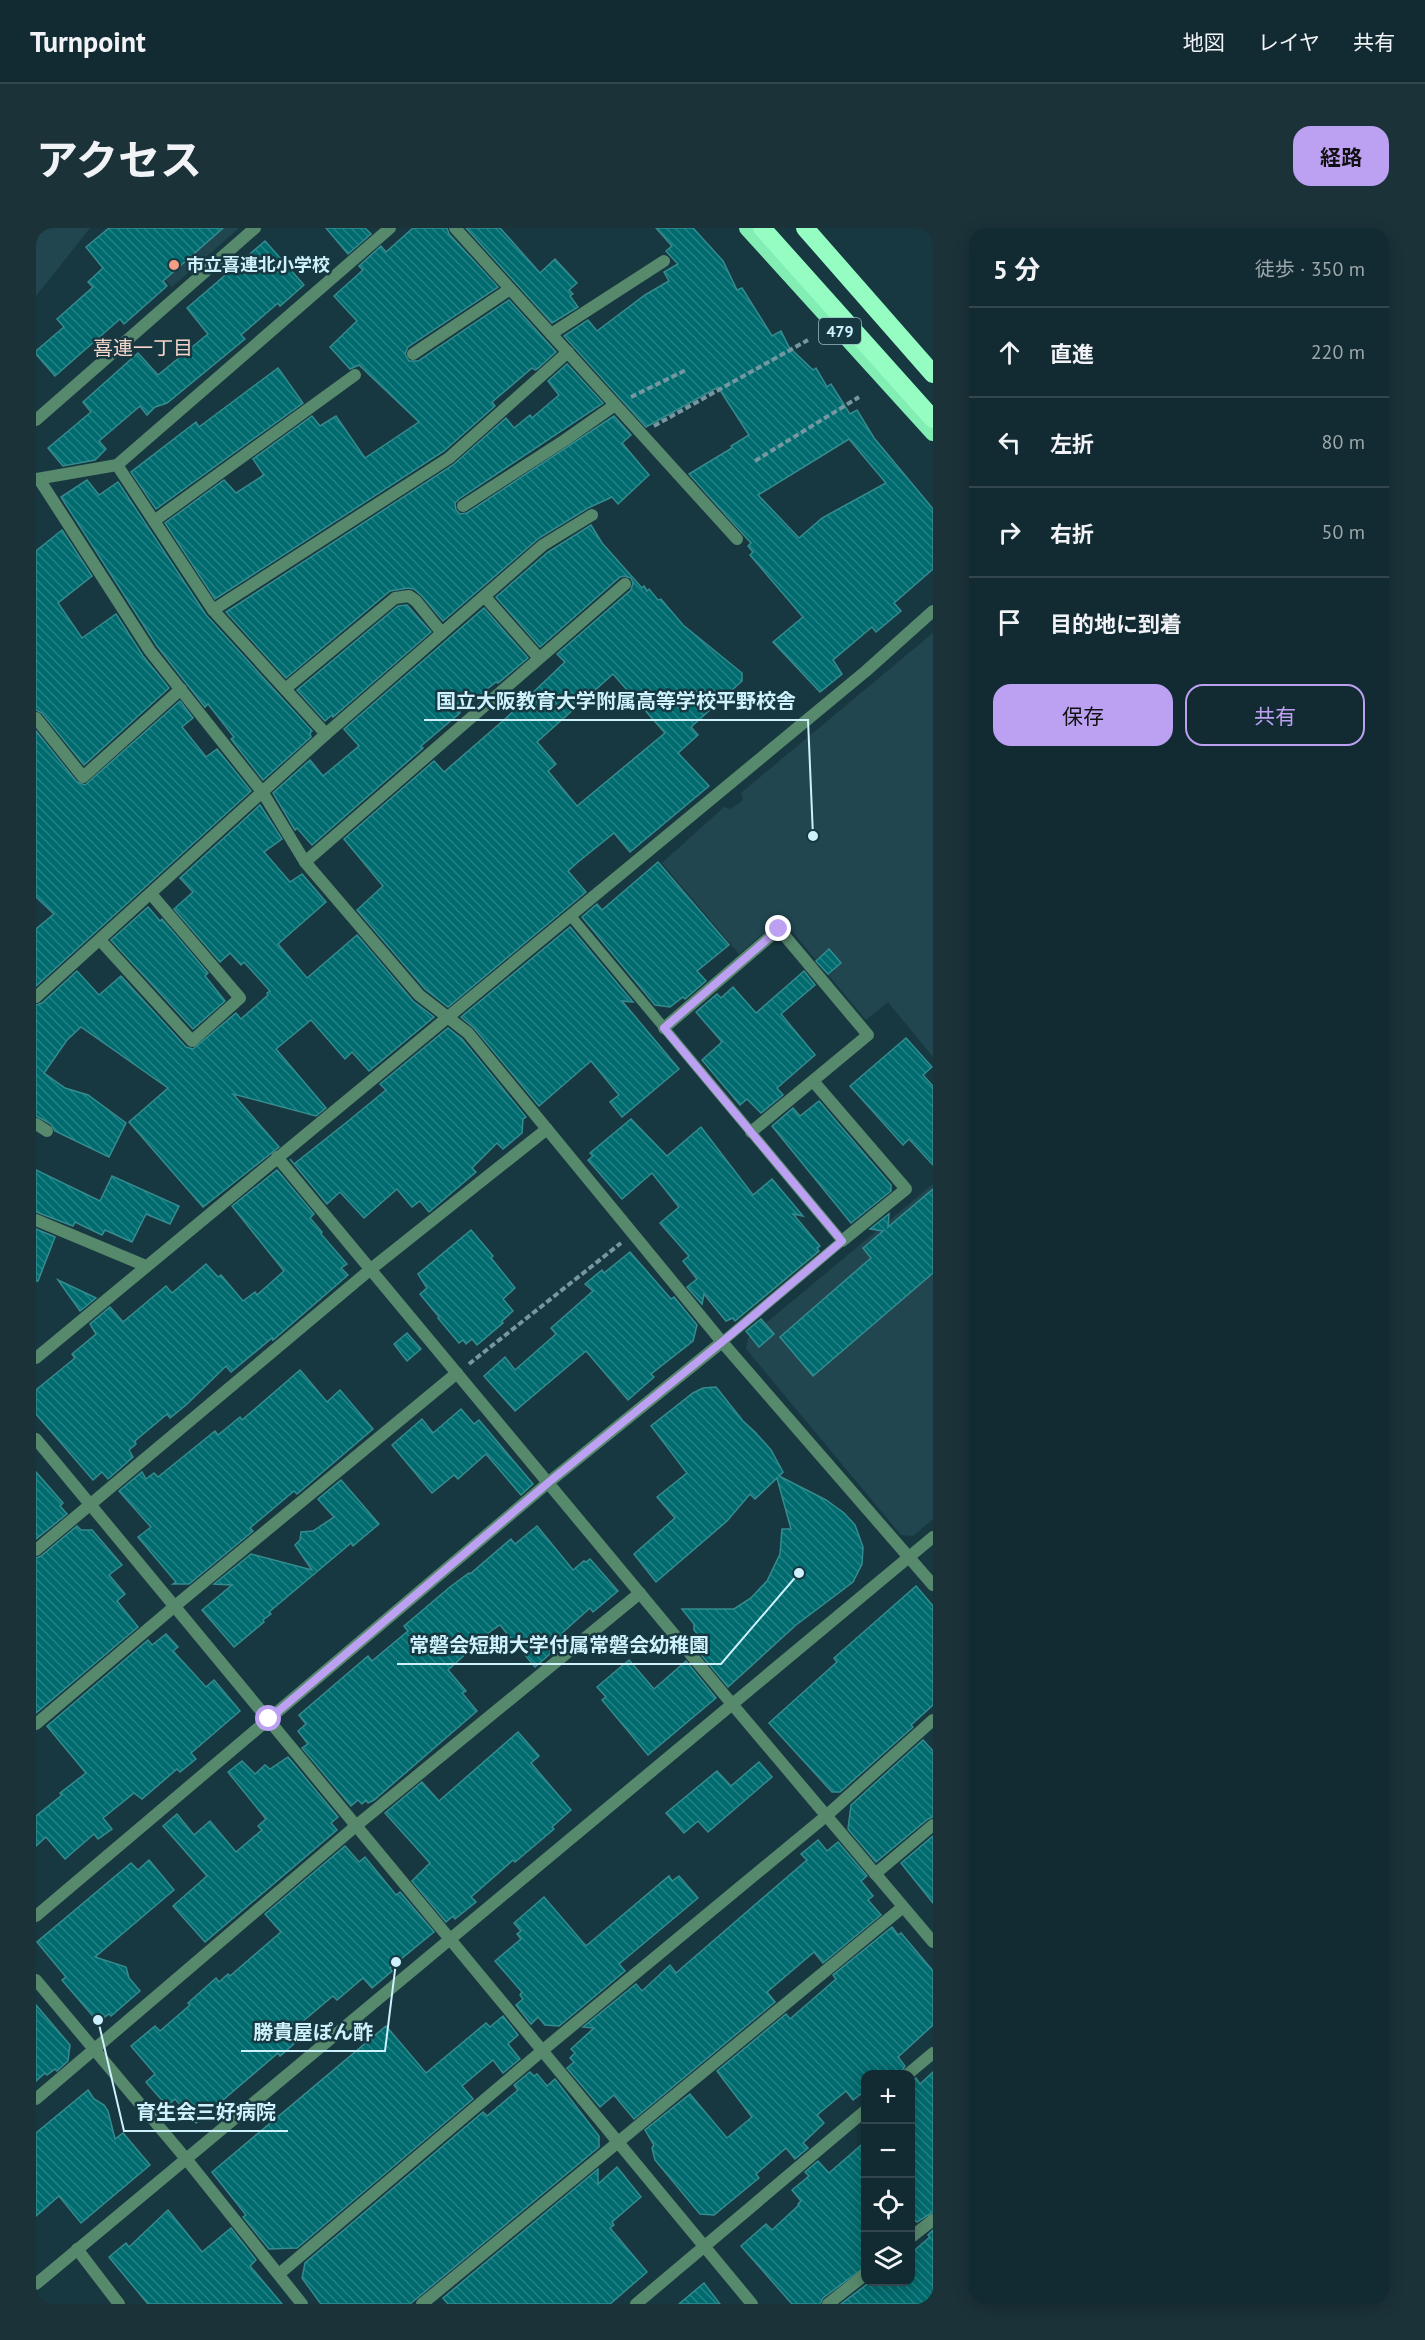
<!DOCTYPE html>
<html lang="ja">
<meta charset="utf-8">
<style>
:root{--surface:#122a31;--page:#1b3239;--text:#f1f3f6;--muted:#9ca7ab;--line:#31464d;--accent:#bca0f2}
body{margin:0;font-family:"PT Sans","Noto Sans JP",sans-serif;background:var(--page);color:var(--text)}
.controls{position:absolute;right:18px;bottom:18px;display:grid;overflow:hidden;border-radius:12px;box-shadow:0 3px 15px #0003}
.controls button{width:54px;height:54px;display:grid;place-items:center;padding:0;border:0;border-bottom:2px solid var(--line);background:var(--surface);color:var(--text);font:30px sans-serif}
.stop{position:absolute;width:18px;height:18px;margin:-14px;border:4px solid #bca0f2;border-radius:50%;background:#fff}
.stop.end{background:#bca0f2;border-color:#fff;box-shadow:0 2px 6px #0008}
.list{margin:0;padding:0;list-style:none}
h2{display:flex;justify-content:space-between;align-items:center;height:78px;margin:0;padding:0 24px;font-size:26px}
h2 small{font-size:20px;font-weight:400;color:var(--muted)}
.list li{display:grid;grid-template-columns:39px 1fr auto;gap:18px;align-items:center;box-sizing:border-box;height:90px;padding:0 24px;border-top:2px solid var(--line)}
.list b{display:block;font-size:22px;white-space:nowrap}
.list em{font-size:20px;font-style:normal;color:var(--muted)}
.actions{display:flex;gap:12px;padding:18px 24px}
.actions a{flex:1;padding:14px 0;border:2px solid var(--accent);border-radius:18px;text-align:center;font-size:21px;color:var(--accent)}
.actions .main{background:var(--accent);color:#111}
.icon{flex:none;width:33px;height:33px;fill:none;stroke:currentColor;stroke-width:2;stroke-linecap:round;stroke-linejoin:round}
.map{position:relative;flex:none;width:897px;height:2076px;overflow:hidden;border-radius:18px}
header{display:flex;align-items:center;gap:36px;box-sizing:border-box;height:84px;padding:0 30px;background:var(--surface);border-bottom:2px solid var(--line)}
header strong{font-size:28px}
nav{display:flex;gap:33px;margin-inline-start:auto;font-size:21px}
.intro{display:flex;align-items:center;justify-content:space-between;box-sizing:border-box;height:144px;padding:0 36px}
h1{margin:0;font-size:42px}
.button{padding:15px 27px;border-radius:18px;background:var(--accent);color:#111;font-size:21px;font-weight:700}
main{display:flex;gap:36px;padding:0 36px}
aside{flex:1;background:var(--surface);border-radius:18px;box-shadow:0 3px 15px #0003}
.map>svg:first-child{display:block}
.built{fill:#214650}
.building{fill:url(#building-back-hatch);stroke:#358c8f;stroke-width:1.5;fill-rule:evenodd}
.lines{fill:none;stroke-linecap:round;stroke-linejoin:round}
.path{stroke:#7497a1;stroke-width:4;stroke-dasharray:6 3;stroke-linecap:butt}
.service{stroke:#57896c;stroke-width:10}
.minor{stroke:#57896c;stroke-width:12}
.tertiary{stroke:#57896c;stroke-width:12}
.trunk{stroke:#82eeb3;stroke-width:16}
.motorway{stroke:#95fcc2;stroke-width:18}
.motorway-bridge{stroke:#95fcc2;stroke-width:18}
.route{stroke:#bca0f2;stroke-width:8}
.poi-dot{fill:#f39f85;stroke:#183841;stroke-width:2}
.labels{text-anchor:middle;stroke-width:5;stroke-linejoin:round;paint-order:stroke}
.shield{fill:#183841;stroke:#97bac5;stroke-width:1.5}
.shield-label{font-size:16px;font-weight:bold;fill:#cdf2fd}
.poi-label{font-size:18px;font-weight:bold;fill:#cdf2fd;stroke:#183841;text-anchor:start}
.neighbourhood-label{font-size:20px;fill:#f5d4c9;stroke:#183841}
.leader{fill:none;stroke:#cdf2fd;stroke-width:2}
.callout-dot{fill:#cdf2fd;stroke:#183841;stroke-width:2}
.callout-label{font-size:20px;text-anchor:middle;font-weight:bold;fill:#cdf2fd;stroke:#183841;stroke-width:5;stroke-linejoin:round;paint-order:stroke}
</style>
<header>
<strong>Turnpoint</strong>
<nav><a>地図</a><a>レイヤ</a><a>共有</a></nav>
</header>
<div class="intro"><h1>アクセス</h1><a class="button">経路</a></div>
<main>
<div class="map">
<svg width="897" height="2076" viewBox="0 0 897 2076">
<defs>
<pattern id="building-back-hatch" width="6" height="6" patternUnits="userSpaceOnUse" patternTransform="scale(1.5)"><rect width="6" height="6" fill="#006b6e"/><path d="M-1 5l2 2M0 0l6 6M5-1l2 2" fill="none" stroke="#248184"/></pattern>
</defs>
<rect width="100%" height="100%" fill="#183841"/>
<!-- built -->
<g class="built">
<path d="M0,0H54L0,68Z"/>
<path d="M72,0H203L136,59L92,11L86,16Z"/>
<path d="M897,405V829L852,774L830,792L745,690L703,726L626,635L688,579L695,581L707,572L705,565Z"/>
<path d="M897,956V1291L877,1308L865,1307L710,1121L712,1110Z"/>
</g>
<!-- building -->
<g class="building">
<path d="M73,0H187L127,53L131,58L88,96L84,91L19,148L0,126V123L28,99L21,91L57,59L52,54L67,40L50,19Z"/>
<path d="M290,0H329L335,6L312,26Z"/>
<path d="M377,0H411L413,6L462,59L372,119L369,126L373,133H382L473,72L520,124L501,141L499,142L496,140L456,174L459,178L408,223L179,371L129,295L188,252L200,265L228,247L217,231L276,188L284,198L300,188L329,230L383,194L323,137L314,141L294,119L321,93L298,68L327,42L323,38L345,18L350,24Z"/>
<path d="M430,0H464L504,45L519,31L541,55L533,62L537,66L534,68L542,79L516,95Z"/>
<path d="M620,0H657L687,33L701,62L706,60L736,108L745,103L753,119L777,142L780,140L791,159L795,156L814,186L821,182L838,210L897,281V341L858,375L865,383L840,404L836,399L797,432L806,446L784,464L737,414L767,389L714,327L717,324L712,318L715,315L653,246L696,220L695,218L713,207L682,159L610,199L528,108L552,92L561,103L609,67L633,53L628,44L642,36L630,23L636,18ZM813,211L850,255L786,290L763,310L722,267Z"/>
<path d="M229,13L268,57L244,78L242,75L205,107L209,111L131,175L119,179L111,187L104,178L63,213L70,221L59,232L27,238L12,220L55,184L47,174L102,125L122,147L172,106L151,80Z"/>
<path d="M531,136L567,175L423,271L419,275L420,282L424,286L431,285L578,188L595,207L586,215L613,247L582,276L576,269L552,280L503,310L407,393L386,368L378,361L372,360L354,363L250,450L190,384L417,237L470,190L478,200L494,187L496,190L523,167L512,153Z"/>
<path d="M242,140L267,175L120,281L95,244L160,194L163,199Z"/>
<path d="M51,252L63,267L82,254L170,387L276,503L274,505L275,509L227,552L195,511L198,509L172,476L169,479L121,418L25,269Z"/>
<path d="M555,297L566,315L606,360L608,358L611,363L613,361L622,372L625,371L647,397L706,445V453L655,499L662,507L642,525L673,558L594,624L578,605L542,634L532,643L550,664L412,779L389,761L321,682L347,658L308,611L398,533L408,544L468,492L529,434L521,426L595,362L597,355L595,350L588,348L584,349L504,419L460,369L512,324ZM577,446L629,505L541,578L512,543L520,536L501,514Z"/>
<path d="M26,302L56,348L22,375L46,410L80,386L107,428L133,460L48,537L6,485L0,482V323Z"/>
<path d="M371,377L395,404L297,489L296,487L289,493L261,462L362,378Z"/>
<path d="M448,380L492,430L462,455L460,454L423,484L424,485L385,518L387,520L276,617L261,600L259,602L237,565L274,532L287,548L323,518L308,501Z"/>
<path d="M144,473L157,490L146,499L170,529L181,521L215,563L0,758V701L18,686L0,669V503L41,554L49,557Z"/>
<path d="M224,577L246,611L228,624L254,654L266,646L290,674L242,716L271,750L321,707L377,773L398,789L333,843L316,824L309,831L275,792L240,821L290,880L280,888L197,866L243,919L167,979L93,894L132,860L45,799L31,812L8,845L29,860L52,867L90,895L73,929L19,903L15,896L0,888V777L6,775L41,743L63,767L85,748L150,819L157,821L200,785L205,791L232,767L231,765L234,763L208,734L205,737L194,725L184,734L138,681L157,664L144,650Z"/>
<path d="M622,634L693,717L661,743L670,753L649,771L647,769L634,779L619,777L546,689L561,676L566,682Z"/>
<path d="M112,679L124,693L126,691L172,745L169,748L189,773L157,801L75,712Z"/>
<path d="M534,699L597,774L586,773L643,841L586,889L574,874L583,867L555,833L503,878L438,800L425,789Z"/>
<path d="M793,721L805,735L792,746L780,733Z"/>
<path d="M768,743L779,757L745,786L779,827L741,860L747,867L725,885L711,871L704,877L666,832L686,814L660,784L681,766L685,770L697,759L720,785Z"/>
<path d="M412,800L426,811L490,889L487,891L486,905L467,921L461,915L436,940L440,944L393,984L384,973L376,979L361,961L328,990L304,964L291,976L254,931L258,936L311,894L350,862L344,856Z"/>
<path d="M870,810L896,839L887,847L897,858V937L873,911L867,917L814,858Z"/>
<path d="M783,873L855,957V963L815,995L736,898L757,880L764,888Z"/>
<path d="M595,891L631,928L665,899L717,967L736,951L767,988L757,986L784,1018L781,1020L783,1023L699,1093L697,1090L690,1093L668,1066L666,1076L651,1059L661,1051L647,1033L653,1028L624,995L643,979L616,945L586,971L552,932L557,928L554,925Z"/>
<path d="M0,942L64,973L76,948L143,978L134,996L110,986L96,1014L69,1002L66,1007L39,994L37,998L0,984Z"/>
<path d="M241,942L278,986L274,990L286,1004L285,1006L311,1036L305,1040L312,1047L237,1112L236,1110L195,1144L190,1138L150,1177L134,1190L131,1186L99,1213L100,1216L93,1222L97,1229L72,1251L66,1244L57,1252L0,1186V1162L39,1130L36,1126L60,1106L54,1096L74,1079L87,1094L130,1058L136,1065L170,1036L182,1049L185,1047L207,1073L219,1064L221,1067L248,1043L196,978Z"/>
<path d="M897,961V1045L777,1148L744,1109L835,1030L827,1020L847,1003L834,1001L853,986L852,999Z"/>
<path d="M0,1001L19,1009L2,1053H0Z"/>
<path d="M435,1002L457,1028L455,1030L479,1060L467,1071L477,1083L466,1093L467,1095L441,1117L436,1111L430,1116L427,1112L423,1115L402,1090L403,1089L384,1066L391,1060L382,1046Z"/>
<path d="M594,1024L635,1071L638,1069L661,1097L657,1113L615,1146L618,1149L592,1172L550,1123L479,1183L448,1148L469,1129L479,1142L520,1106L515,1100L557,1063L549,1056L566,1042L568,1045Z"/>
<path d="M22,1052L60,1070L44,1083Z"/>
<path d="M725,1091L738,1106L723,1119L710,1103Z"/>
<path d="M371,1105L385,1121L371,1133L358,1116Z"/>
<path d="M264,1142L291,1174L304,1162L337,1201L261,1266L258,1263L214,1300L217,1303L153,1356H137L140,1354L102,1309L115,1299L83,1263L106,1244L110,1251L118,1245L122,1249L179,1203L182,1207L204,1189L206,1192Z"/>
<path d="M680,1159L707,1193L719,1204L735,1222L747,1244L743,1248L790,1272L808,1285L819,1297L827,1319L826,1336L817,1354L760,1397L692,1459L662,1423L670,1416L658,1402V1396L646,1381H698L715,1370L731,1353L744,1326L746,1301H755L741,1250L719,1271L714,1266L691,1293L620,1354L598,1326L639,1290L621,1269L651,1245L615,1198L657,1165L667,1160Z"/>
<path d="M425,1181L438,1196L443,1192L497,1256L485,1267L450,1226L422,1251L418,1247L396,1265L356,1217L386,1191L397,1205Z"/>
<path d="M0,1244L27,1275L24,1278L31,1286L0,1311Z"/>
<path d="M305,1252L343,1296L317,1318L315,1315L233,1384L235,1386L227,1392L228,1394L198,1419L166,1382L196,1357L178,1356L215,1326L276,1342L259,1317L264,1312L265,1304L277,1303L298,1289L282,1271Z"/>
<path d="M41,1298L45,1302H56L86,1337L73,1347L89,1366L81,1373L102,1399L0,1485V1330L5,1328Z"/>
<path d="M501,1298L537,1342L548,1333L550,1334L554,1331L582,1363L557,1384L554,1380L526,1405L531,1411L499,1439L464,1397L455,1403L412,1442L430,1463L426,1465L441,1483L338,1572L332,1575L330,1572L326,1576L322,1572L315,1578L266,1520L272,1516L262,1503L270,1496L263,1487L332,1428L336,1433L372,1403L368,1398L414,1359L433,1345L434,1346L475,1311L479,1316Z"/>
<path d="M880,1358L897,1378V1477L875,1497L877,1499L804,1564H796L733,1495L801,1434L798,1430Z"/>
<path d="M130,1406L142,1419L137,1423L170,1459L178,1452L204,1483L155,1525L160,1531L144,1544L141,1541L106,1571L98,1565L67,1590L76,1601L62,1611L58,1606L29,1631L10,1609L0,1618V1588L26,1567L24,1565L50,1545L11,1498L112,1412L116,1417Z"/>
<path d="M593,1432L618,1461L650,1433L680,1470L612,1527L566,1472L570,1469L561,1459Z"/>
<path d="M482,1504L503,1528L495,1535L535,1582L516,1599L518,1601L479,1634L477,1632L435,1669L440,1674L419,1691L417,1688L410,1694L376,1653L394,1635L349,1585L386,1554L403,1573Z"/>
<path d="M887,1512L897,1523V1589L892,1591L840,1634L812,1601L815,1577Z"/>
<path d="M252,1529L302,1589L295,1595L301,1602L169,1714L137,1678L171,1648L127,1598L141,1586L158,1607L174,1593L200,1624L226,1602L222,1598L230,1591L192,1544L206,1533L219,1546L229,1537L234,1541Z"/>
<path d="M723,1534L736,1549L672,1604L662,1593L648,1605L630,1585L681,1543L695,1558Z"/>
<path d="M897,1608V1675L865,1635Z"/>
<path d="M782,1612L791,1623L802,1614L831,1648L825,1653L837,1668L832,1672L845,1687L787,1735L778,1724L731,1764L739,1774L598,1891L578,1867L564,1879L531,1840L538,1834L534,1830L539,1825L535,1821L558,1800L547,1799L600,1756L606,1763L634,1737L640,1745L771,1632L765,1626Z"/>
<path d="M309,1618L323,1634L329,1629L360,1667L364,1664L398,1704L354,1740L356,1743L336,1760L327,1750L301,1772L297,1768L260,1799L267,1808L244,1828L242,1825L160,1895L139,1871L131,1878L110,1854L119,1846L95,1818L119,1798L124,1803L154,1777L152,1775L180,1750L183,1754L192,1746L194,1748L245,1704L229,1686Z"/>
<path d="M113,1632L138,1662L59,1729L90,1739L93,1750L104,1763L75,1788L73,1786L62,1794L26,1752L30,1749L1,1714L95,1635L102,1642Z"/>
<path d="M633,1648L636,1653L643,1648L662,1670L583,1736L589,1743L523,1798L509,1797L502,1789L495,1796L480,1777L487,1771L484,1767L486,1764L459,1733L485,1711L481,1706L485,1703L478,1695L508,1669L550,1718Z"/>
<path d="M856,1699L862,1707L865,1705L897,1743V1797L862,1829L869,1838L864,1846H830V1862L817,1872L810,1863L781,1887L788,1895L767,1915L772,1920L759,1931L750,1920L720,1946L723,1950L678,1987L664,1986L619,1932L616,1920L618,1917L609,1902L654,1866L691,1910L716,1889L681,1843L750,1786L754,1791L800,1751L797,1747Z"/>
<path d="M0,1777L34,1817L32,1833L21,1843L19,1841L11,1847L9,1845L0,1853Z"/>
<path d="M467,1788L482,1807L472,1816L484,1831L467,1845L457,1832L426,1858L437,1871L261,2020L233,2021L207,1989L210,1987L176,1944L350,1798L390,1845L450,1795L454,1799Z"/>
<path d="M494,1844L498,1848L501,1846L511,1858L519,1851L563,1908V1919L374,2076H285L266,2050L269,2035L447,1884L451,1888L482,1862L478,1857Z"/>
<path d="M897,1844V1984L881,1994L874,1988V1854L880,1850L884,1856Z"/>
<path d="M52,1862L58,1871L68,1877L72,1883L79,1911L87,1905L114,1937L45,1995L23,1968L0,1988V1905Z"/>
<path d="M830,1913V2038L787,2070L784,2076H756L705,2018L730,1996L736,2002L763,1977L762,1976L765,1973L756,1962L773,1948L769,1944L782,1933L793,1945Z"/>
<path d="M581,1939L605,1969L576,1994L578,1997L574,2000L611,2044L574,2076H412L407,2070L562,1941V1956Z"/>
<path d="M132,1982L166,2024L195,2000L220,2032L214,2038L246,2076H112L73,2029L90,2015L93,2019Z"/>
<path d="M897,2002V2076H805L834,2054H874V2026L894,2009L892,2007Z"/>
<path d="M668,2055L684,2076H643Z"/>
</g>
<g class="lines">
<!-- path -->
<g class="path">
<path d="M595,169L650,142"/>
<path d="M618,198L772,112"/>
<path d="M719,233L823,169"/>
<path d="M433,1136L585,1015"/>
</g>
<!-- service -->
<path class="service" d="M534,687L806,1013L686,1114"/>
<!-- minor -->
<g class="minor">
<path d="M419,0L701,311"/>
<path d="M515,106L628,33"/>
<path d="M377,126L474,61"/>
<path d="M0,192L219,0"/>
<path d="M81,237L177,382L290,506"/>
<path d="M0,251L81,237L354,0"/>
<path d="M3,251L114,423L227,565L269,634L383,767L432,805L686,1114L897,1357"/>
<path d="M427,278L529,212L579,177"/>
<path d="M118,293L319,147"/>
<path d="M449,369L503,430"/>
<path d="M177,382L413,230L532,124"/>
<path d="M249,461L359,370L373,368L380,373L406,405"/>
<path d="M0,490L47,549L145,461"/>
<path d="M269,634L589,356"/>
<path d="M64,712L156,813L204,770L115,666"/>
<path d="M0,769L290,506L507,317L556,287"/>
<path d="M628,800L743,701L832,807L715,904"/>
<path d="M777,853L870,961L806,1013"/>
<path d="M0,896L11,903"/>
<path d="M241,929L696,1476L897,1714"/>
<path d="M0,992L110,1038"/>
<path d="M0,1211L716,2076"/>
<path d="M0,1322L335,1041L511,901"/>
<path d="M0,1496L139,1378L421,1145"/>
<path d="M839,1646L897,1597"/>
<path d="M0,1688L513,1254L686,1114"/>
<path d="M0,1752L151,1932L266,2076"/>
<path d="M872,1846L897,1825"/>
<path d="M0,1871L321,1597L604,1365"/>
<path d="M874,2010L897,1992"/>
<path d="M41,2021L83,2076"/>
<path d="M243,2046L507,1822L790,1588L897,1492"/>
<path d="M386,2076L867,1679"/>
<path d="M600,2076L830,1882"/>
<path d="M792,2076L830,2046"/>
</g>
<!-- tertiary -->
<g class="tertiary">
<path d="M0,1130L830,443L897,383"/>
<path d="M0,2056L897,1309"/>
</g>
<!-- trunk -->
<path class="trunk" d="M711,0L897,205"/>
<!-- motorway -->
<path class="motorway" d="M769,0L897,146"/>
<!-- motorway-bridge -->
<path class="motorway-bridge" d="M726,0L897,191"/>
</g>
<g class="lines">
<!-- route -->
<path class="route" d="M233,1491L513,1254L686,1114L806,1013L628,800L743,701"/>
</g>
<!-- markers -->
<circle class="poi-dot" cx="138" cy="37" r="6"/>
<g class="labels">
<!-- shield labels -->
<rect class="shield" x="783" y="90" width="42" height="26" rx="4.5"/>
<g class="shield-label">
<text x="804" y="109">479</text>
</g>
<!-- poi labels -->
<g class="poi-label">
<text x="150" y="43">市立喜連北小学校</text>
</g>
<!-- neighbourhood labels -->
<g class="neighbourhood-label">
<text x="107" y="127">喜連一丁目</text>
</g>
</g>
<!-- callouts -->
<path class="leader" d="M777 608L772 492H388M763 1345L685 1436H361M360 1734L349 1823H205M62 1792L88 1903H252"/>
<g class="callout-dot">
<circle cx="777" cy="608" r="6"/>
<circle cx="763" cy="1345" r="6"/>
<circle cx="360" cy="1734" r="6"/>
<circle cx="62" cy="1792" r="6"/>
</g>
<g class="callout-label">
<text x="580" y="480">国立大阪教育大学附属高等学校平野校舎</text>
<text x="523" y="1424">常磐会短期大学付属常磐会幼稚園</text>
<text x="277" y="1811">勝貴屋ぽん酢</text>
<text x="170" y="1891">育生会三好病院</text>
</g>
</svg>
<div class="controls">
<button>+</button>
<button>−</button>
<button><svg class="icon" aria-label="locate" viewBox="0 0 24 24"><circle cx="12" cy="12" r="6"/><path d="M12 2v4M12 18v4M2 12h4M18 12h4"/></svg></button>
<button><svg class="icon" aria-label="layers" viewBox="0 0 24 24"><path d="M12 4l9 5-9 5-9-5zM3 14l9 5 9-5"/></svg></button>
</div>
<div class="stop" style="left:233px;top:1491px"></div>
<div class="stop end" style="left:743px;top:701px"></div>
</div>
<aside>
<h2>5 分<small>徒歩 · 350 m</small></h2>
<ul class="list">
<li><svg class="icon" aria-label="ahead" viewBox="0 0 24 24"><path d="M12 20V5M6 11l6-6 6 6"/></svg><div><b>直進</b></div><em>220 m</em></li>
<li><svg class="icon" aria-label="left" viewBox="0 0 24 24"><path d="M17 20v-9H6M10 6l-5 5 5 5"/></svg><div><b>左折</b></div><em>80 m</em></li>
<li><svg class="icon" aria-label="right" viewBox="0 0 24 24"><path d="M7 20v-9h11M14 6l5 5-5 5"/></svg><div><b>右折</b></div><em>50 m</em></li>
<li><svg class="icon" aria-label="arrive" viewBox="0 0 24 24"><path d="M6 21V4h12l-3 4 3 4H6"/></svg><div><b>目的地に到着</b></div></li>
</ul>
<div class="actions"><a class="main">保存</a><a>共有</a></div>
</aside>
</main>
